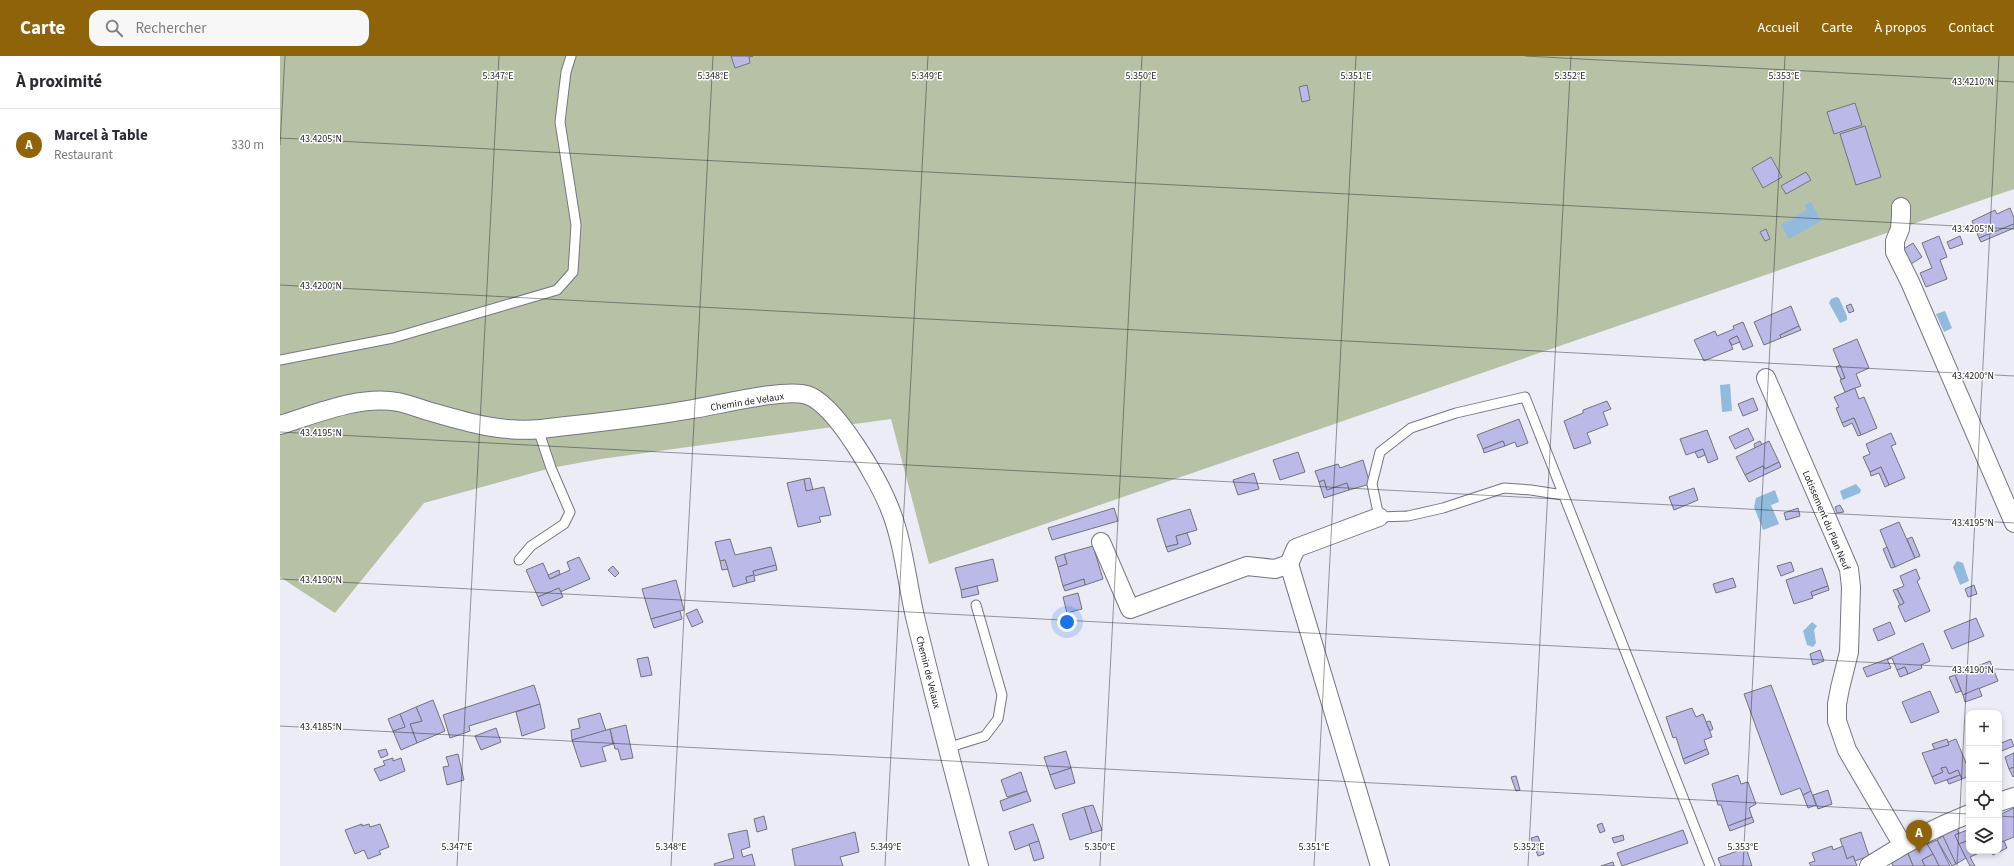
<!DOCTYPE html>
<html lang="fr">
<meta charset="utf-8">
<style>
:root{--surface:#fff;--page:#f7f7f7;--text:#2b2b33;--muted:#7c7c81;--line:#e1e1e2;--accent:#8e630a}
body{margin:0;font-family:"Source Sans 3",sans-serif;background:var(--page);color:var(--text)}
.controls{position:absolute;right:12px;bottom:12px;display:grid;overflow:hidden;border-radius:8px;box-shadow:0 2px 6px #0003}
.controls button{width:36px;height:36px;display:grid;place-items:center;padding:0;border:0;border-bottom:1px solid var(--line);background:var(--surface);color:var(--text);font:20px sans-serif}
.you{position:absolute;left:787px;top:566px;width:14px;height:14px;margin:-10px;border:3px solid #fff;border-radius:50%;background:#1a73e8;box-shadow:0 0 0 6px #1a73e833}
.badge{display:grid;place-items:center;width:26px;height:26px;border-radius:50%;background:var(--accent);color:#fff;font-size:13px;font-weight:700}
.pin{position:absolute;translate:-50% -33px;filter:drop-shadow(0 1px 2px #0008)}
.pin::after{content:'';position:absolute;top:21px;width:14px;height:12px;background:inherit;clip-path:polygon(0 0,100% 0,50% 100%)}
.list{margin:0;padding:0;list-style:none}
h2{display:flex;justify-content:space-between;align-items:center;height:52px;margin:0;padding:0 16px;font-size:17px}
h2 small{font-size:13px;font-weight:400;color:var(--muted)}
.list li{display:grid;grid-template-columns:26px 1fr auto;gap:12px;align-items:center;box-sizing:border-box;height:72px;padding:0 16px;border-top:1px solid var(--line)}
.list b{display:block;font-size:15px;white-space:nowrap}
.list p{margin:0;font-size:13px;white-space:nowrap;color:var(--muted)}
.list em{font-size:13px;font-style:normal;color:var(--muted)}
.icon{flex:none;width:22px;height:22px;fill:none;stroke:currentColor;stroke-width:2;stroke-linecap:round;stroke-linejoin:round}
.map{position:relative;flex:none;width:1734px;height:810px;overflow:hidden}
header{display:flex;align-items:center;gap:24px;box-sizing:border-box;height:56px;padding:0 20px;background:var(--accent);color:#fff}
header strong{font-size:19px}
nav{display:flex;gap:22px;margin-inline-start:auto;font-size:14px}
.search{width:280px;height:36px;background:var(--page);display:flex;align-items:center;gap:10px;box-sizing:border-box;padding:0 14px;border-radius:12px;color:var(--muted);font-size:15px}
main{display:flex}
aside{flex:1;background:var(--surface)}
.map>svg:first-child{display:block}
.green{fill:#b7c1a5}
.water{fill:#92badc}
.building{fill:#bab9e7;stroke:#73737d}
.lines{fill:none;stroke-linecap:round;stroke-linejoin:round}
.lane-casing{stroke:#767680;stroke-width:11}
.street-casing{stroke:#767680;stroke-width:20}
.lane{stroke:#fff;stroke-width:9}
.street{stroke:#fff;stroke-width:18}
.ticks{fill:none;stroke:#242428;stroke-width:1;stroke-opacity:0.45}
.labels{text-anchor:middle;stroke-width:3;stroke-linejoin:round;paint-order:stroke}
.street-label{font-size:10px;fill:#242428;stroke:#fff}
.ticks-label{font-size:10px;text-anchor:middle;fill:#242428;stroke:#fff;stroke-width:3;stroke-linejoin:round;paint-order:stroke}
</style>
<header>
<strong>Carte</strong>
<div class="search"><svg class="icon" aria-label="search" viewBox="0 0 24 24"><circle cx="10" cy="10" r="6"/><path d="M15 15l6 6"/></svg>Rechercher</div>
<nav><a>Accueil</a><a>Carte</a><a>À propos</a><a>Contact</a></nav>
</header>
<main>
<aside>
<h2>À proximité<small></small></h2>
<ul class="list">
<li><span class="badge">A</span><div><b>Marcel à Table</b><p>Restaurant</p></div><em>330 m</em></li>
</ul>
</aside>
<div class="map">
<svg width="1734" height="810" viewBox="0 0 1734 810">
<rect width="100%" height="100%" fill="#ececf7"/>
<!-- green -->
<path class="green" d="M0,0H1734V133L649,508L611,363L321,403L271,412L144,447L55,557L0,521Z"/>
<!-- water -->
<g class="water">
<path d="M1531,146L1541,165L1509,183L1501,169L1527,154L1525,149Z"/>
<path d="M1556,241L1559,242L1567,260V264L1560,267L1549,247L1551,243Z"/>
<path d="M1665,255L1672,272L1664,276L1656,258Z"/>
<path d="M1450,328L1452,355L1442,356L1440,329Z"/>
<path d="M1576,428L1581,434L1580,437L1563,444L1560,435Z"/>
<path d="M1495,434L1499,446L1491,449L1499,468L1483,474L1474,451L1476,442Z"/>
<path d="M1677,505L1683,507L1689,525L1680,529L1673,511Z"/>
<path d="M1532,566L1537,570L1534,574L1536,587L1533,591L1527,589L1523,575Z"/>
</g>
<!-- building -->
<g class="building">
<path d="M451,0H473L469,1L470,7L455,12Z"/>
<path d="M1027,29L1030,44L1022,46L1019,31Z"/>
<path d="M1575,47L1582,69L1554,78L1547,56Z"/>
<path d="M1585,70L1601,121L1576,129L1560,78Z"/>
<path d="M1491,101L1502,121L1483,132L1472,112Z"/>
<path d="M1526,116L1531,124L1506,138L1501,130Z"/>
<path d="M1730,152L1734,162V168L1699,182L1692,165L1715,154L1717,158Z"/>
<path d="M1734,168V172L1701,186L1699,182Z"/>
<path d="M1486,173L1490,183L1485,185L1480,176Z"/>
<path d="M1659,180L1667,201L1660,204L1667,223L1646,231L1640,217L1652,212L1642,187Z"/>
<path d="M1680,180L1683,188L1670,193L1667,186Z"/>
<path d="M1633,187L1642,201L1631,208L1622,194Z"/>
<path d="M1571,248L1574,255L1569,257L1566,250Z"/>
<path d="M1511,250L1519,270L1500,279L1501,282L1484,289L1474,266Z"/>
<path d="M1463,266L1473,290L1463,294L1457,280L1449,284L1453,293L1424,305L1414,284L1435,275L1437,280L1454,273L1453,270Z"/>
<path d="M1519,270L1521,274L1501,282L1500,279Z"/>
<path d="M1457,280L1460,286L1452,289L1449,284Z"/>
<path d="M1577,283L1589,312L1576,318L1581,330L1565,336L1560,324L1565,322L1553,293Z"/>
<path d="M1560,309L1565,322L1561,323L1556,311Z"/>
<path d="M1575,332L1579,343L1584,341L1597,372L1581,379L1574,362L1562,367L1556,352L1559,351L1554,341Z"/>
<path d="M1473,342L1478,354L1463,360L1458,348Z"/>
<path d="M1327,345L1331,353L1323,356L1328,369L1307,377L1311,387L1294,393L1284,365L1303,357V354Z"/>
<path d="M1574,362L1581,379L1578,380L1572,367L1564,371L1562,367Z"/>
<path d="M1239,363L1248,387L1237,391L1235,386L1225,390L1223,385L1203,393L1197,379Z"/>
<path d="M1468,372L1474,384L1455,393L1449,381Z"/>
<path d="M1427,374L1438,403L1428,407L1423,393L1406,399L1400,383Z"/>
<path d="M1611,377L1616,388L1611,390L1625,422L1609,429L1601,411L1590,416L1583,401L1590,398L1586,388Z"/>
<path d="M1223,385L1225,390L1204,397L1203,393Z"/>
<path d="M1480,385L1482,389L1475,392L1474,388Z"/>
<path d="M1489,385L1499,406L1485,413L1483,410L1465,419L1456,401Z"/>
<path d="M1423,393L1425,399L1418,402L1415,396Z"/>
<path d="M1018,396L1025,416L1000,424L993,404Z"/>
<path d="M1083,404L1090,428L1069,434L1067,427L1047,434L1044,424L1039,426L1035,415L1058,408L1060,412Z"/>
<path d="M1499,406L1501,411L1469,426L1465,419L1483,410L1485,413Z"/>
<path d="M1601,411L1609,429L1605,431L1599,417L1591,420L1590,416Z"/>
<path d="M974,417L979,433L958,439L953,424Z"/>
<path d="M530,422L533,434L526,435L524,423Z"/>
<path d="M524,423L526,435L544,431L551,459L539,461L541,466L518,471L507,427Z"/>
<path d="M1044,424L1047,434L1067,427L1069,434L1044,442L1039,426Z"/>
<path d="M1414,432L1418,444L1394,454L1389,441Z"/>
<path d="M1560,449L1564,456L1557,457L1555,451Z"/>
<path d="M834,452L838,465L772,484L768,472Z"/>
<path d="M1518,452L1520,460L1506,464L1504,457Z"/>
<path d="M910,453L917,474L896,480L898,488L886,491L877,463Z"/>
<path d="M1619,466L1635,502L1615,511L1600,474Z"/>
<path d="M907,477L911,488L888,496L886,491L898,488L896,480Z"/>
<path d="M1632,481L1640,500L1635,502L1627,483Z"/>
<path d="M450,483L455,499L491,491L496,509L473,515L474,519L466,521L467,527L453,531L445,504L440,505L435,486Z"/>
<path d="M813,490L823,523L805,529L804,523L783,530L778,511L787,508L784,498Z"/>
<path d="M1607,491L1615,511L1611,512L1603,493Z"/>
<path d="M784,498L787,508L778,511L775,501Z"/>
<path d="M299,501L310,523L280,536L279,532L258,541L246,514L263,507L270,523L290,514L287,506Z"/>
<path d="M713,503L718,525L681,534L675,512Z"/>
<path d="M445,504L448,513L442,514L440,505Z"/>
<path d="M1511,506L1514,515L1501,520L1497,510Z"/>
<path d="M496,509L497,514L474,520L475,525L467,527L466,521L474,519L473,515Z"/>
<path d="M333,510L339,517L335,521L328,514Z"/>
<path d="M1542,512L1548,530L1531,536L1533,542L1514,548L1506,524Z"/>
<path d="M1636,513L1640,523L1637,525L1650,555L1625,566L1618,550L1624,547L1617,533L1624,530L1620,520Z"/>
<path d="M279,514L280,518L270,523L268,519Z"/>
<path d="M1453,522L1456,531L1436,537L1433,528Z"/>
<path d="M804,523L805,529L785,535L783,530Z"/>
<path d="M396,524L404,554L371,563L362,533Z"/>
<path d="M1694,529L1697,538L1688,541L1685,533Z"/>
<path d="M697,530L699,538L682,542L681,534Z"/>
<path d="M1548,530L1549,534L1532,540L1531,536Z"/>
<path d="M279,532L283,541L262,550L258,541Z"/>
<path d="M1617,533L1624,547L1620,549L1613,534Z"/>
<path d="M798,537L802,553L787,557L783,541Z"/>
<path d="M417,553L423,566L412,571L406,558Z"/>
<path d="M400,555L402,563L374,572L371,563Z"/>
<path d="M1696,562L1704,580L1672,593L1664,575Z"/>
<path d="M1610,566L1615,578L1598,585L1593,573Z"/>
<path d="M1643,587L1650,605L1641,609L1642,612L1628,618L1625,611L1617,614L1612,602L1607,604V603Z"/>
<path d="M1540,594L1544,605L1533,609L1530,598Z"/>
<path d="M368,601L372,619L361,621L357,603Z"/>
<path d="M1607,603L1611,612L1587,621L1583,612Z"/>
<path d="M1710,605L1718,625L1683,639L1675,619Z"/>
<path d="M1625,611L1628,618L1620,621L1617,614Z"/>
<path d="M1675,619L1681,635L1676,637L1669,621Z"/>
<path d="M254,629L260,648L189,670L190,675L170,682L163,659Z"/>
<path d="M1491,629L1531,735L1523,739L1520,732L1501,739L1464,638Z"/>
<path d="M1699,632L1702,640L1685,646L1683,639Z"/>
<path d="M1650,635L1659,656L1631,667L1622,646Z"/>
<path d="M153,644L165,675L137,687L130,668L142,665L136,651Z"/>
<path d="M260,648L265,672L242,680L236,656Z"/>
<path d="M136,651L142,665L130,668L137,687L121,694L113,675L125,671L120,658Z"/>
<path d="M1412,652L1416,661L1423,658L1432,681L1424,684L1427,693L1403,703L1396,681L1393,682L1386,661Z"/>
<path d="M320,657L326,675L292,684L291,674L300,672L298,663Z"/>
<path d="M120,658L125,671L113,675L108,663Z"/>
<path d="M1430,665L1433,673L1430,675L1426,666Z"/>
<path d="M346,669L353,702L341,704L338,693H335L330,673Z"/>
<path d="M216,672L221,686L201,694L195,680Z"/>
<path d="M330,673L333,688L322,691L326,705L301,711L292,684Z"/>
<path d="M1667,683L1669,689L1655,694L1652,688Z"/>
<path d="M1676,683L1689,714V720L1682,723L1678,714L1669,718L1666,711L1661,712L1663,716L1652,721L1642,697L1669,689L1668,686Z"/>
<path d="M1731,683L1734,690L1719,696V688Z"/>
<path d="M106,693L108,699L101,702L98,695Z"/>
<path d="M1427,693L1429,698L1405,708L1403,703Z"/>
<path d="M786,695L791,712L770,719L764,701Z"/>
<path d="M1734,697V711L1729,713L1725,701Z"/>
<path d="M178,698L184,724L167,729L163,711L169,710L166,701Z"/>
<path d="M113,702V705L121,702L125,715L100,725L94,713L105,709L103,705Z"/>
<path d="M1666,711L1669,718L1678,714L1680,719L1655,728L1652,721L1663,716L1661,712Z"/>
<path d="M1734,711V720L1733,721L1729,713Z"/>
<path d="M791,712L795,727L775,733L770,719Z"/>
<path d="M741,716L747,735L727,741L721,724Z"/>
<path d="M1458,719L1461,728L1468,726L1476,748L1469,752L1472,761L1448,770L1441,749H1438L1432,728Z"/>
<path d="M1680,719L1682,723L1669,728L1667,724Z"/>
<path d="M1236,720L1240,734L1236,735L1231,721Z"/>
<path d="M1548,734L1552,748L1538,753L1533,739Z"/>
<path d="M747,735L751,745L723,755L720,745Z"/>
<path d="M1531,735L1536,749L1528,752L1523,739Z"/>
<path d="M813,749L822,774L812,777L804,751Z"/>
<path d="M804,751L812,777L790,784L782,758Z"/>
<path d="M1734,752V781L1719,787V759Z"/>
<path d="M484,760L487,773L477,776L474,763Z"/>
<path d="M1472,761L1474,766L1450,775L1448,770Z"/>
<path d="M1322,767L1325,775L1320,777L1317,769Z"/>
<path d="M82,768V770L89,768L90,771L100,768L109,791L99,795L101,798L88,803L84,794L75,798L65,774Z"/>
<path d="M753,768L759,785L735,794L729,776Z"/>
<path d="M1675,771L1679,777L1675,779L1686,802L1676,808L1661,778Z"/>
<path d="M467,774L470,791L461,794L463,801L472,798L475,810H435L434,808L454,802L448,778Z"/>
<path d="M1403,774L1408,787L1342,810L1337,797Z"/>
<path d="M1687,774L1689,784L1679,788L1675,779Z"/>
<path d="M575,776L579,796L560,801L563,810H515L512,793Z"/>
<path d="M1581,776L1589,800L1575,805L1573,800L1567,803L1560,783Z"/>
<path d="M1343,779L1344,784L1334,787L1332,782Z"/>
<path d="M1258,780L1264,798L1258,800L1251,782Z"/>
<path d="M1663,780L1676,808L1672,810L1657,784Z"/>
<path d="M1657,784L1670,810H1659L1653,798L1647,788Z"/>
<path d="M1689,784V795H1698L1699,797L1690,801L1695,810H1690L1679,788Z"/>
<path d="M759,785L764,802L754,805L749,788Z"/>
<path d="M1724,785L1727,792L1713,799L1711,795H1719V787Z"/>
<path d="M1646,786L1653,798L1642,804L1645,810H1633L1627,795Z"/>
<path d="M1552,790L1553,794L1563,790L1567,803L1573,800L1577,810H1531L1529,807L1535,805L1532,797Z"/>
<path d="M1466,792L1472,810H1441L1438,802Z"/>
<path d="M1627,795L1633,810H1613L1611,804Z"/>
<path d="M1653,798L1659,810H1645L1642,804Z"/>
<path d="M1333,806L1334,810H1321Z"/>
</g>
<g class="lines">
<!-- lane casing -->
<g class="lane-casing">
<g id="lane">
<path d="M0,304L113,282L277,234L293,216L296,169L280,66L286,16L291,0"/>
<path d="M1283,439L1251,434L1224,432L1163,452L1128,460L1099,461L1092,428L1100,396L1131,372L1176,357L1245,341L1430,810"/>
<path d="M239,504L251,490L284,468L290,456L271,412L258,373"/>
<path d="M667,692L705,680L718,663L722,639L696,549"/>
</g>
</g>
<!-- street casing -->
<g class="street-casing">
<g id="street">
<path d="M1621,151V160L1620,173L1615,185V196L1630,226L1734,467"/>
<path d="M1486,322L1569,513L1571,531L1569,596L1560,632L1557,648V665L1567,694L1622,788"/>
<path d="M0,369C36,358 79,339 118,346C128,348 138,352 148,355C186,366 221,377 261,373C312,367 363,362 413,353C438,349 505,332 527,339C556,348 599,425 610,453C624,488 627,528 636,565C656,647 677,729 699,810"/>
<path d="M821,486L850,553L967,510L995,513L1009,508L1016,492L1099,461"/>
<path d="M1009,508L1100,810"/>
<path d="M1719,746L1734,741"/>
<path d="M1589,810C1623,788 1651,773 1689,758"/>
</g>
</g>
<!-- lane -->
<use href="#lane" class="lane"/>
<!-- street -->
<use href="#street" class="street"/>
</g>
<!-- ticks -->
<path class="ticks" d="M1245,0L1734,26M0,82L1734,173M0,89L5,0M0,229L1734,320M0,376L1734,467M0,523L1734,614M0,670L1689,758M1719,760L1734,761M177,810L219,0M391,810L433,0M605,810L648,0M820,810L862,0M1034,810L1076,0M1248,810L1291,0M1463,810L1505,0M1677,810L1719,0"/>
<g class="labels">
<!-- street labels -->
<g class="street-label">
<text transform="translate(467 345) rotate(-9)" y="4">Chemin de Velaux</text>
<text transform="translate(1547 464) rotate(67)" y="4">Lotissement du Plan Neuf</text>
<text transform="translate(649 616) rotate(76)" y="4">Chemin de Velaux</text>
</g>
</g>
<g class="ticks-label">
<text x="218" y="23">5.347°E</text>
<text x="433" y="23">5.348°E</text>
<text x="647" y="23">5.349°E</text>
<text x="861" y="23">5.350°E</text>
<text x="1076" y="23">5.351°E</text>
<text x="1290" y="23">5.352°E</text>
<text x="1504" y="23">5.353°E</text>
<text x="1693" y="29">43.4210°N</text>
<text x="41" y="86">43.4205°N</text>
<text x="1693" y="176">43.4205°N</text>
<text x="41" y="233">43.4200°N</text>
<text x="1693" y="323">43.4200°N</text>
<text x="41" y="380">43.4195°N</text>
<text x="1693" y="470">43.4195°N</text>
<text x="41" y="527">43.4190°N</text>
<text x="1693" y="617">43.4190°N</text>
<text x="41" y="674">43.4185°N</text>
<text x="177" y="794">5.347°E</text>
<text x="391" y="794">5.348°E</text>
<text x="606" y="794">5.349°E</text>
<text x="820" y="794">5.350°E</text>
<text x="1034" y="794">5.351°E</text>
<text x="1249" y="794">5.352°E</text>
<text x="1463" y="794">5.353°E</text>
</g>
</svg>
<div class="controls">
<button>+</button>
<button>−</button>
<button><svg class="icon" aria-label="locate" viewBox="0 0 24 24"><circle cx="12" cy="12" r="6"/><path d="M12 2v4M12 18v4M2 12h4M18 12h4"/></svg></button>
<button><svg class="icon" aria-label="layers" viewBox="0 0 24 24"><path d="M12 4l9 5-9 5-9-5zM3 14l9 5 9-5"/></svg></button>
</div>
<div class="you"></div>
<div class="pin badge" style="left:1639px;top:797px">A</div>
</div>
</main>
